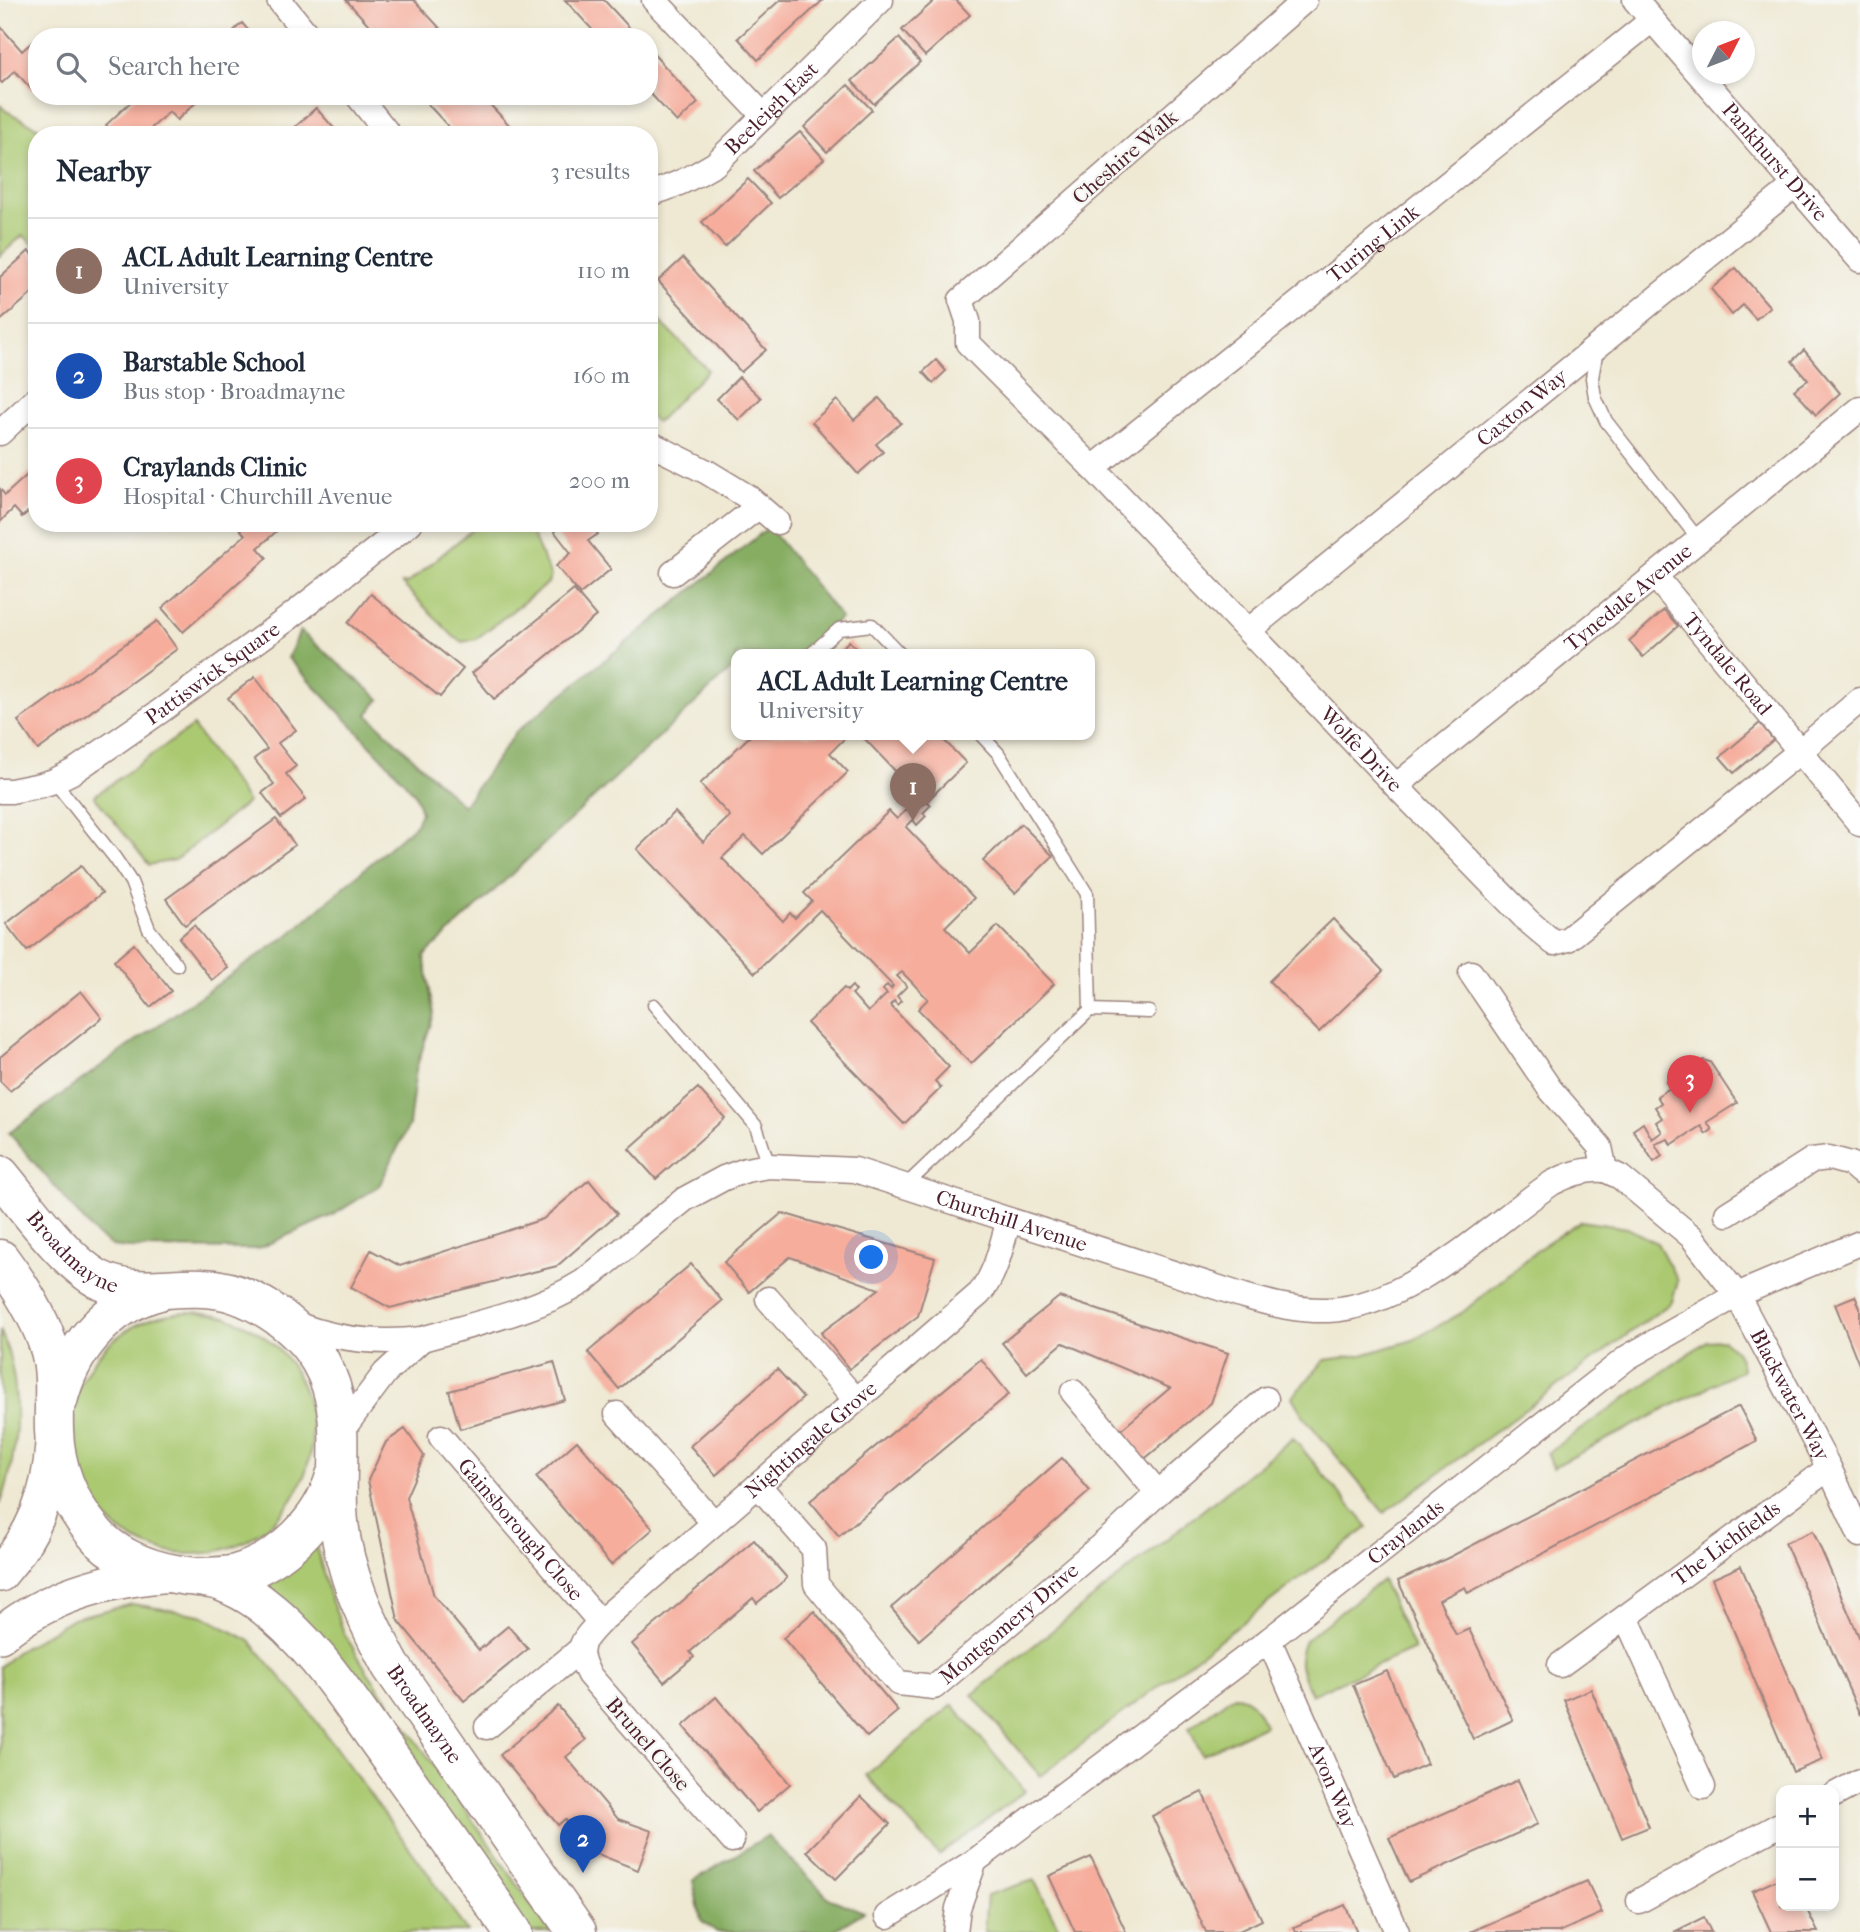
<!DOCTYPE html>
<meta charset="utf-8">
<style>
:root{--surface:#fff;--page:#f6f6f7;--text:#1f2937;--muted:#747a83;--line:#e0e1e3;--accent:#db2777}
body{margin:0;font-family:"IM FELL French Canon",serif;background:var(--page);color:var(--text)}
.controls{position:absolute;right:21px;bottom:21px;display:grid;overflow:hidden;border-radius:14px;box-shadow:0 4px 10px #0003}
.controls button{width:63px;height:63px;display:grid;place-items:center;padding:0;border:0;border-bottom:2px solid var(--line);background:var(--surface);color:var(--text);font:35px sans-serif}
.compass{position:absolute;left:1692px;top:21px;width:63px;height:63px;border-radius:50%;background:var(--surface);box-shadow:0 4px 10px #0003;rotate:48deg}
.you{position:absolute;left:872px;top:1258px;width:24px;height:24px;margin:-18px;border:5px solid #fff;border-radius:50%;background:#1a73e8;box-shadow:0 0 0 10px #1a73e833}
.badge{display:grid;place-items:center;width:46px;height:46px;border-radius:50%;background:var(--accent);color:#fff;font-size:23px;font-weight:700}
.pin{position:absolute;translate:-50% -58px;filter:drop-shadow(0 2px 4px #0008)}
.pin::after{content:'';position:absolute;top:37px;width:24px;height:21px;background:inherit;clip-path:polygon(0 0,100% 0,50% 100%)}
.popup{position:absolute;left:731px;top:649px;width:364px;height:91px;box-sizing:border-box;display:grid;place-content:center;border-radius:14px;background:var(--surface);filter:drop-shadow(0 2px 5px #0005);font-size:23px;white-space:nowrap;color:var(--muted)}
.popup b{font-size:26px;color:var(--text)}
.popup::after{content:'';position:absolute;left:50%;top:100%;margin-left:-14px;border:14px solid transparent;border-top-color:var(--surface)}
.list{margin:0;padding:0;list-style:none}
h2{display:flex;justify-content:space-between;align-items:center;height:91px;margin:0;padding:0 28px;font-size:30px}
h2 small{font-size:23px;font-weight:400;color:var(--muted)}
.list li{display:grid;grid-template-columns:46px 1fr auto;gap:21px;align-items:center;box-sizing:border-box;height:105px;padding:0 28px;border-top:2px solid var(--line)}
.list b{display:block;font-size:26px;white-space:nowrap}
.list p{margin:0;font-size:23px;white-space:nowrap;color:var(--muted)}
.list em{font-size:23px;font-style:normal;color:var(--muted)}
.icon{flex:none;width:38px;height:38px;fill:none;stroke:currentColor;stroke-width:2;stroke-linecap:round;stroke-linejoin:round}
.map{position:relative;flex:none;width:1860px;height:1932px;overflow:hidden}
.search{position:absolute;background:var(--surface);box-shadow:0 4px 10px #0003;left:28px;top:28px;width:630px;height:77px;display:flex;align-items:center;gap:18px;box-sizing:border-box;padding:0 24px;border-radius:28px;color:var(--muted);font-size:26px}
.panel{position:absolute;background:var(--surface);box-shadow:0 4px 10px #0003;left:28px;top:126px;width:630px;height:406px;border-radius:28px}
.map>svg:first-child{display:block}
.green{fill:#aac971;stroke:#7a744e;stroke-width:2}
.forest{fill:#87ad63;stroke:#686647;stroke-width:2}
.building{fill:#f6ad9c}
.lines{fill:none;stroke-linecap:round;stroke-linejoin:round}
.service-casing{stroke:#9c847f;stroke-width:15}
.minor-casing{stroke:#9c847f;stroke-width:27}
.secondary-casing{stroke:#9c847f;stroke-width:38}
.primary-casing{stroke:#9c847f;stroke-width:41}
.service{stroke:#fff;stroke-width:12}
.minor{stroke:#fff;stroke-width:24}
.secondary{stroke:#fff;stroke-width:35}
.primary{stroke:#fff;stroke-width:38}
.labels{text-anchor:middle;stroke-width:5;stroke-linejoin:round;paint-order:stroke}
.street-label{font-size:21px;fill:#4a1f2b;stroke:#f6f6f2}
</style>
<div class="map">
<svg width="1860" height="1932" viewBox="0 0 1860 1932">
<rect width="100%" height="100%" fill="#f6f6f2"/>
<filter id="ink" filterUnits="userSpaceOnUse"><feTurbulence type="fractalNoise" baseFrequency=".0143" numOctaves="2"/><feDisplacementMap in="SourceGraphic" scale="14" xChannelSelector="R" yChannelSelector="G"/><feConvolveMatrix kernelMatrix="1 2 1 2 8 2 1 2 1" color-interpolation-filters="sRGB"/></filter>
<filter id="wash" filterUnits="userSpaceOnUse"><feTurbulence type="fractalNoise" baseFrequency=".00686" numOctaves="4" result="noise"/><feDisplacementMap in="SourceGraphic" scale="28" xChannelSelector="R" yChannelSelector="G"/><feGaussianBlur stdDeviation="1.57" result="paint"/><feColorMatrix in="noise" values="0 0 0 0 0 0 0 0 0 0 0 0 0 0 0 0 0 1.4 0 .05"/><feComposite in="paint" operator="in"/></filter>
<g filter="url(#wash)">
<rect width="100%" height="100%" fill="#efe9d3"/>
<!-- green -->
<g class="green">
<path d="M0,105L6,111L52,135H37V248L23,235L0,256Z"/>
<path d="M649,310L708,370L657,422L649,416Z"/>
<path d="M480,523H527L551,576L548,583L476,639L463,642L454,637L402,584L408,583Z"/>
<path d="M193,726L248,802L175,860L149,865L94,796Z"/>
<path d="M1580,1221L1627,1228L1657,1243L1678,1281L1672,1302L1384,1513L1304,1417L1292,1397L1325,1360L1362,1355L1413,1340L1463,1312L1545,1244Z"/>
<circle cx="191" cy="1433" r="121"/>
<path d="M0,1330C23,1380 20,1454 0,1505Z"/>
<path d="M1723,1340C1735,1349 1741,1354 1742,1370L1553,1467L1547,1453L1707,1341Z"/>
<path d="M1293,1438L1368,1527L1040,1776L972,1695Z"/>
<path d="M316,1546L329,1594L345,1635L367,1671L463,1806L550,1932H520L262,1584L290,1568Z"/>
<path d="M1382,1580L1414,1649L1311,1695C1301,1671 1295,1665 1305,1640Z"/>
<path d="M132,1604L201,1615L250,1641L302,1702L430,1876L467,1932H0V1667L15,1653L73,1618Z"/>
<path d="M1235,1696C1254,1698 1256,1710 1265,1725L1202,1755L1189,1728L1228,1699Z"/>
<path d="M953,1705L1025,1791L939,1855L866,1775Z"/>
<path d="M1034,1880L1061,1932H984L987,1895Z"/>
</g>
<!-- forest -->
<g class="forest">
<path d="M769,527L841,618L798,655H736V665L424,956L434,1014L416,1069L409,1125L379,1186L333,1215L257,1249L128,1248L112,1246L95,1234L9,1133L134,1042L290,934L416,824L421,812L415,794L394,770L288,658L300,631L380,699L367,714L463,806L516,732Z"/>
<path d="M767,1836L830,1899L864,1912L831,1932H717L701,1920L693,1881Z"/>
</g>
<g id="blocks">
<!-- building -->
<g class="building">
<path d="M346,0H414L448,37H380Z"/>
<path d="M565,0H604L638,37H599Z"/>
<path d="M780,0H823L758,60L738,38Z"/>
<path d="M935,0H956L970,15L925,56L902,30Z"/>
<path d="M242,23L254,37H227Z"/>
<path d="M0,26L22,51L32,42L37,48V87L32,90L15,71L2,83L0,81Z"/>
<path d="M899,38L920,62L874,104L852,81Z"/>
<path d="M649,49L698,103L677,122L649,92Z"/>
<path d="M848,85L872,110L827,152L804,127Z"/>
<path d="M137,96H156L159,99L162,96H203L177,120L169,112L144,135H115L106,125Z"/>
<path d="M429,96H482L514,130L509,135H456L424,100Z"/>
<path d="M316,108L340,135H299L293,129Z"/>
<path d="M800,132L824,159L778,198L754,171Z"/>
<path d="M748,179L771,203L725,247L702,222Z"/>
<path d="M29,251L37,260V289L0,321V277Z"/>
<path d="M683,258L766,350L741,372L658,281Z"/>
<path d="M1736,268L1770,307L1756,319L1743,305L1732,315L1711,289Z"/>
<path d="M1804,350L1840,393L1816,415L1794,390L1808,380L1792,361Z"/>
<path d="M936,360L946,371L933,383L923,372Z"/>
<path d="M739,377L761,398L739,420L717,399Z"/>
<path d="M879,398L901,423L876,444L883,452L858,474L812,422L837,400L854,420Z"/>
<path d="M37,466V504L22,517L14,508L0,522V489L5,495Z"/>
<path d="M235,523H274L279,529L258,548L267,558L183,632L162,608L245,535Z"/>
<path d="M563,523H589L598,534L588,541L611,569L580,594L556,566L571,553L554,531Z"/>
<path d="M574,590L596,616L494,699L472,673Z"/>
<path d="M371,594L463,669L440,697L348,623Z"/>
<path d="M1664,610L1678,626L1643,657L1629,641Z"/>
<path d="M157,621L177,649L38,750L18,721Z"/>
<path d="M849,641L862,655H834Z"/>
<path d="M255,677L296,730L278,743L296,766L286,774L306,799L281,818L262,793L274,784L254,759L267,749L228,698Z"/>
<path d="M1760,723L1773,740L1734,773L1720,757Z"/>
<path d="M751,735H848L830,753L848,772L763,854L745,836L722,858L783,921L790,913L795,918L812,901L804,893L889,811L897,819L913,803L911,801L916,796L919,799L921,798L861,735H939L966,763L927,801L931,805L923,813L926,816L917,825L913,820L906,827L974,898L945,927L970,953L998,926L1054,984L971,1064L918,1009L928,999L902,972L897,976L907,986L897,996L901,1001L897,1005L894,1001L890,1005L949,1067L935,1081L941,1088L904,1124L807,1023L844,988L847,991L852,986L856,991L852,994L868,1012L887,994L883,990L887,985L891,989L893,986L820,910L755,973L637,849L675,812L703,842L730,816L700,784Z"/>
<path d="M276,819L295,845L185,925L166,899Z"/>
<path d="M1021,824L1053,856L1015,893L983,861Z"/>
<path d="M81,866L102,893L27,951L6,924Z"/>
<path d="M1333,919L1383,971L1319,1032L1269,981Z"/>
<path d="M194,925L228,968L212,980L179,938Z"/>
<path d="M134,944L171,991L150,1007L114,961Z"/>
<path d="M81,991L102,1018L10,1091L0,1081V1057Z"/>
<path d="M1703,1060L1710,1062L1737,1103L1707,1122L1712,1130L1706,1134L1701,1126L1671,1145L1668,1139L1655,1144L1662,1156L1654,1162L1633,1130L1643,1123L1652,1139L1662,1132L1656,1122L1662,1118L1655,1107L1661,1103L1657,1096L1670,1088L1666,1082L1680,1073L1684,1079L1697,1071L1693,1066Z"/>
<path d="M698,1088L725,1118L656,1179L629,1149Z"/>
<path d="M589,1180L617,1214L557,1266L390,1308L351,1287L371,1250L400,1266L543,1219Z"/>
<path d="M782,1213L935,1258L918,1316L849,1369L821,1333L879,1289L790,1257L749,1292L724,1262Z"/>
<path d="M691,1264L722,1301L619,1389L588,1352Z"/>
<path d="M1855,1296L1860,1308V1367L1835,1304Z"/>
<path d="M1059,1297L1228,1353L1211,1403L1141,1462L1117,1433L1170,1388L1063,1343L1027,1373L1002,1343Z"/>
<path d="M981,1359L1009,1394L839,1536L810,1501Z"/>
<path d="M554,1362L565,1400L460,1429L449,1391Z"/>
<path d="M777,1369L803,1398L716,1475L690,1446Z"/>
<path d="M1739,1406L1757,1441L1468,1593L1465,1587L1439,1600L1456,1635L1469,1629L1513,1720L1473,1739L1398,1581L1450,1557Z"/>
<path d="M405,1429L424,1456L406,1497L434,1596L479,1650L508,1626L528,1649L464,1701L398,1620L368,1480L386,1442Z"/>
<path d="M577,1441L653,1529L611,1565L536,1477Z"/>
<path d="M1062,1458L1090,1491L919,1640L891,1608Z"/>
<path d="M1813,1531L1860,1639V1715L1785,1543Z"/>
<path d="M754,1540L787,1578L757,1603L753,1598L690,1652L694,1657L664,1682L632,1644Z"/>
<path d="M1741,1566L1823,1760L1793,1772L1712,1579Z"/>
<path d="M814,1611L898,1711L867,1737L783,1638Z"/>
<path d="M1387,1671L1427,1764L1394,1779L1353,1685Z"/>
<path d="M1591,1689L1649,1827L1622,1838L1564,1700Z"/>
<path d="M716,1697L790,1784L757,1812L683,1726Z"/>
<path d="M558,1706L586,1740L566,1757L618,1819L652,1831L638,1870L595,1853L565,1819L558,1825L500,1755Z"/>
<path d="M1518,1780L1538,1824L1409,1882L1389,1838Z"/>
<path d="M1202,1792L1262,1920L1237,1932H1206L1152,1816Z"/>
<path d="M861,1796L890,1824L836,1879L807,1851Z"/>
<path d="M1091,1857L1126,1932H1075L1049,1876Z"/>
<path d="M1781,1878V1906H1805L1818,1932H1771L1752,1891Z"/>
<path d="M1587,1881L1602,1913L1559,1932H1470Z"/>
<path d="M1345,1905L1357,1932H1296L1294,1927Z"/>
<path d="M1704,1917L1711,1932H1674Z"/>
</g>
</g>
</g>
<g filter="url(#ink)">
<use href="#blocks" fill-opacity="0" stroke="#9c847f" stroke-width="2"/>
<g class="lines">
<!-- service casing -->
<g class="service-casing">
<g id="service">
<path d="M1597,349L1592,378L1595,397L1606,421L1699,540"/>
<path d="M810,655L839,629L872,625L901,655"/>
<path d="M54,781L115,858L131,882L149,929L177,965"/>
<path d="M654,1005L756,1126L769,1166"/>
<path d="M1090,1010L1149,1012"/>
<path d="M905,1186L1090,1010L1087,894L998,753L981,735"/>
</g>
</g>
<!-- minor casing -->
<g class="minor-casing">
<g id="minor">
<path d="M279,0L309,37"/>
<path d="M654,0L764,116"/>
<path id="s1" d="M1305,0L961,300L968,321V343L1093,468L1396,786L1528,921L1554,943L1568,939L1799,752L1860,700"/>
<path id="s2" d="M1635,0L1860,260"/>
<path d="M358,96L389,135"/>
<path id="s3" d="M649,194C673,187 694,177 715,164L881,0"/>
<path d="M0,433L37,398"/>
<path d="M649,443L707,472L748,497L777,522"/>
<path id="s4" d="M1093,468L1652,20"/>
<path d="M673,573L759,506"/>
<path id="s5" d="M1655,576L1860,824"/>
<path id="s6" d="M1249,630L1794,186"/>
<path id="s7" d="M1396,786L1860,409"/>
<path id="s8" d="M0,791H11L41,785L54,781L74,771L162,710L286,620L410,523"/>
<path id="s9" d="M1471,973L1550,1089L1600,1147L1605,1170L1620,1177L1692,1237L1737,1295L1829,1468L1860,1535"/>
<path d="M1727,1214L1812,1160L1829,1158L1851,1164L1860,1172"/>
<path d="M768,1299L856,1400"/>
<path id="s10" d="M294,1323C335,1340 377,1344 422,1339C474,1324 537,1311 583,1282L685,1199L724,1178L746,1170L769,1166L855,1170L1244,1296C1271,1304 1298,1311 1328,1310C1408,1307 1488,1227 1552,1183C1569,1174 1586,1168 1605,1170"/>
<path d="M1073,1392L1158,1493"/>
<path d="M617,1414L714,1523"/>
<path d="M340,1433L385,1373L422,1339"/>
<path id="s11" d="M441,1437L600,1622"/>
<path id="s12" d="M758,1485L814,1549L816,1584L898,1683L934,1687L1117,1532L1158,1493L1266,1399"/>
<path d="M1626,1617L1703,1787"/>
<path id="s13" d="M1269,1640L1397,1932"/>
<path id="s14" d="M1560,1665L1829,1468"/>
<path d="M487,1727L582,1648"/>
<path d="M1834,1795L1860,1781"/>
<path id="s15" d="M732,1840L589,1675C575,1648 580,1643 600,1622L979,1294C997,1274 1001,1245 1009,1220"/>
<path d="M1639,1901L1781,1824"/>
<path d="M887,1916L975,1861"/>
<path id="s16" d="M955,1932L958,1908L975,1861L1269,1640L1628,1357L1737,1295L1860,1243"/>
</g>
</g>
<!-- secondary casing -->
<g class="secondary-casing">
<g id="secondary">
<path d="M0,1574C34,1535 50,1495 53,1444"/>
<path d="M0,1635C50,1594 110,1578 174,1574"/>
</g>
</g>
<!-- primary casing -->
<g class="primary-casing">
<g id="primary">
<path id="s17" d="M0,1175C26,1206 64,1260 98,1279C134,1297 165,1286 203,1288C247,1289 298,1323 320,1361C350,1413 333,1466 339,1522C344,1574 367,1621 391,1666L577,1932"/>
<path d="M0,1259C21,1287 40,1317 50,1351C57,1377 53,1403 54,1430C55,1469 68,1501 93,1531C112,1555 145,1569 175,1574C191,1577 207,1577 222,1582C235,1587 248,1594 259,1602C309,1639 344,1693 379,1742C425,1805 469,1868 513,1932"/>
<path d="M58,1401C70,1351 107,1304 159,1291"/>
<path d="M203,1577C214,1576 226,1577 236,1574C282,1561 322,1521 335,1476"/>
</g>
</g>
<!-- service -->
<use href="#service" class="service"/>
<!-- minor -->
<use href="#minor" class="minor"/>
<!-- secondary -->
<use href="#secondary" class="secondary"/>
<!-- primary -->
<use href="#primary" class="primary"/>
</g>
</g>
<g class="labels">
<!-- street labels -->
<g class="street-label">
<text dy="7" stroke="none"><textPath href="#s3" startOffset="152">Beeleigh East</textPath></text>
<text transform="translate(1125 157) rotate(-41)" y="7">Cheshire Walk</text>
<text dy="7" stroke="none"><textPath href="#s2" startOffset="214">Pankhurst Drive</textPath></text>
<text dy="7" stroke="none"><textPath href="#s4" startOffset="359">Turing Link</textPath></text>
<text dy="7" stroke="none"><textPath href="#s6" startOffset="352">Caxton Way</textPath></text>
<text dy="7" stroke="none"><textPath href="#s7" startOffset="299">Tynedale Avenue</textPath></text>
<text dy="7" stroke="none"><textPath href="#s5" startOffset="114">Tyndale Road</textPath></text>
<text dy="7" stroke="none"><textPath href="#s8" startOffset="247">Pattiswick Square</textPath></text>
<text dy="7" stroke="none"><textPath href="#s1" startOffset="1066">Wolfe Drive</textPath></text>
<text dy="7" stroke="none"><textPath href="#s10" startOffset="775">Churchill Avenue</textPath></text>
<text dy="7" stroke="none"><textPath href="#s17" startOffset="107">Broadmayne</textPath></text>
<text dy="7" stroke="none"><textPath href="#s9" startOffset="537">Blackwater Way</textPath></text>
<text dy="7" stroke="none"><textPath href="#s15" startOffset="558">Nightingale Grove</textPath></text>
<text dy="7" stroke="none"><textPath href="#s11" startOffset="122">Gainsborough Close</textPath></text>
<text dy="7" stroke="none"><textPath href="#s16" startOffset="616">Craylands</textPath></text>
<text dy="7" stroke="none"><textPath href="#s14" startOffset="206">The Lichfields</textPath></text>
<text dy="7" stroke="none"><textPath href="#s12" startOffset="383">Montgomery Drive</textPath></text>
<text dy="7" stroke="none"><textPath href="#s17" startOffset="770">Broadmayne</textPath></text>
<text transform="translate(648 1744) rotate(49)" y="7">Brunel Close</text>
<text dy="7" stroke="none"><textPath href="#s13" startOffset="159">Avon Way</textPath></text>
</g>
</g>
</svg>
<div class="controls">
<button>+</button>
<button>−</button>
</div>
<svg class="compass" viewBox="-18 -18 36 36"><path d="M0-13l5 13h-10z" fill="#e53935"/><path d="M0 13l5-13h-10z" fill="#747a83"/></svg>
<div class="you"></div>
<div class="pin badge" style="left:913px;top:821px;background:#8d6e63">1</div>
<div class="popup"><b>ACL Adult Learning Centre</b>University</div>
<div class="pin badge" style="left:583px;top:1873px;background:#1a4fb4">2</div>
<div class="pin badge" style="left:1690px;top:1113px;background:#e0444e">3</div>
<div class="search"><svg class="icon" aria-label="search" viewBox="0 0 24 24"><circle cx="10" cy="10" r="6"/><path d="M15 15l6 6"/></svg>Search here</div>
<section class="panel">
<h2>Nearby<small>3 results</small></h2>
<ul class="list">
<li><span class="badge" style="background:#8d6e63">1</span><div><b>ACL Adult Learning Centre</b><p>University</p></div><em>110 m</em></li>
<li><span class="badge" style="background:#1a4fb4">2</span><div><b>Barstable School</b><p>Bus stop · Broadmayne</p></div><em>160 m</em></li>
<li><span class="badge" style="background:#e0444e">3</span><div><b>Craylands Clinic</b><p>Hospital · Churchill Avenue</p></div><em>200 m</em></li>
</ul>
</section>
</div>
